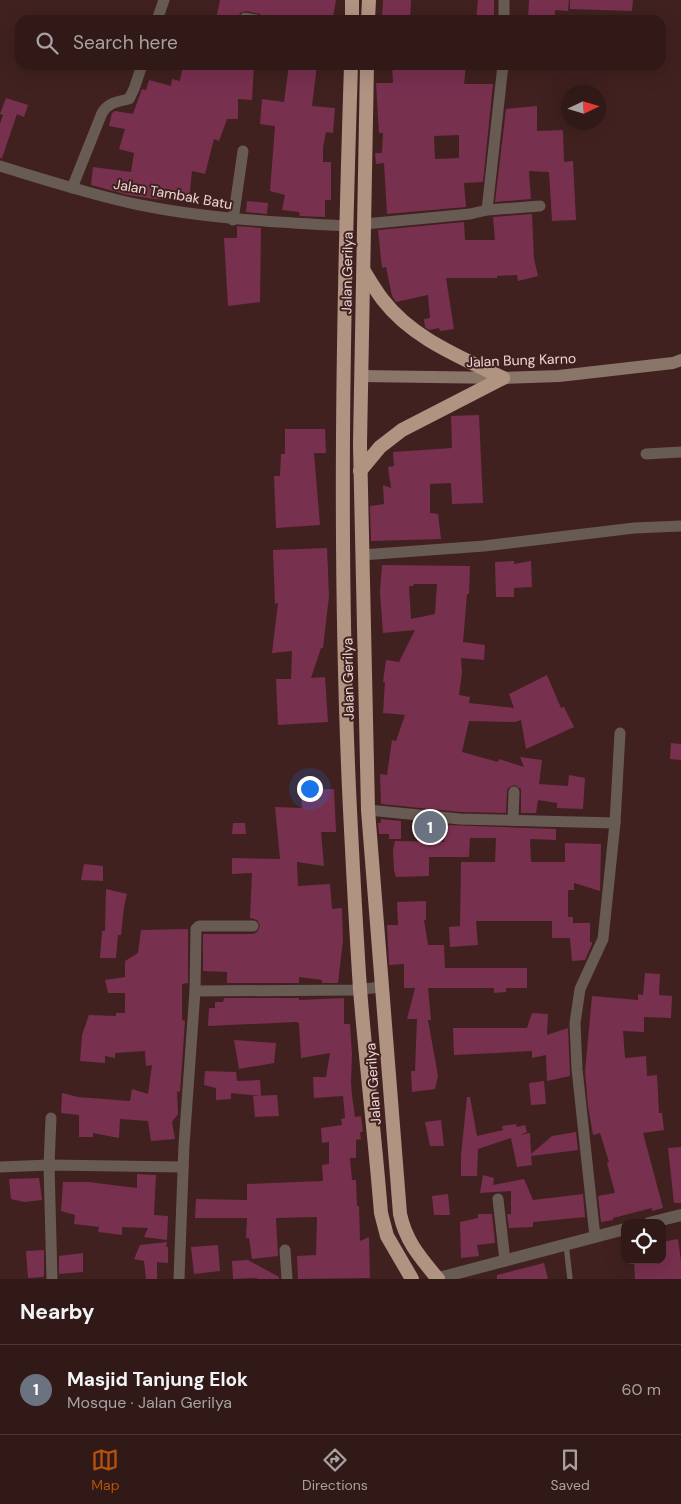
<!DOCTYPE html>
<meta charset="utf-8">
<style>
:root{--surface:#301917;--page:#3c2624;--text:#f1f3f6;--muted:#a8a0a1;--line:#4b3836;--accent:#b45309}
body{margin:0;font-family:"DM Sans",sans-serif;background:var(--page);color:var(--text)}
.controls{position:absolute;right:15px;bottom:15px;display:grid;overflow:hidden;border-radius:10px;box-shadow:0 5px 20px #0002}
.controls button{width:45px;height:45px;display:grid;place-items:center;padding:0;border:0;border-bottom:1px solid var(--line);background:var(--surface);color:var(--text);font:25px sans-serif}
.compass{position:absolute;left:561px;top:85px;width:45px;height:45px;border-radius:50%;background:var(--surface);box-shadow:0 5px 20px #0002;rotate:86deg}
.you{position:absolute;left:309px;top:788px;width:18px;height:18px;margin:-12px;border:4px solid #fff;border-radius:50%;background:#1a73e8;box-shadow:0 0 0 8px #1a73e833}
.badge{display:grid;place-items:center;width:32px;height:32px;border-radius:50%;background:var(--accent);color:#fff;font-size:16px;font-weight:700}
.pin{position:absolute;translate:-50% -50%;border:2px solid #fff;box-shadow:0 1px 5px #0006}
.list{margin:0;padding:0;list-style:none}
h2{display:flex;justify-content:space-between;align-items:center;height:65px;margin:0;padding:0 20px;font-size:21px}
h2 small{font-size:16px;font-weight:400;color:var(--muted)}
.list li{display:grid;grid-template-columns:32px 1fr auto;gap:15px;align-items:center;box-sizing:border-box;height:90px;padding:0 20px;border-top:1px solid var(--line)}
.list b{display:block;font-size:19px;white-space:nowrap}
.list p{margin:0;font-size:16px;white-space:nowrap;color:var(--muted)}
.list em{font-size:16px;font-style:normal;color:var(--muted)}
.icon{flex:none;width:28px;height:28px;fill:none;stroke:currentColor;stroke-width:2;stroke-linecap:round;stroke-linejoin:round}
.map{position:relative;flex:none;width:681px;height:1279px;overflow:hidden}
.search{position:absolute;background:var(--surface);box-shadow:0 5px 20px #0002;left:15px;right:15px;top:15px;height:55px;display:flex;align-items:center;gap:12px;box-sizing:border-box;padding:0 18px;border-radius:15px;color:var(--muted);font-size:19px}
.sheet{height:155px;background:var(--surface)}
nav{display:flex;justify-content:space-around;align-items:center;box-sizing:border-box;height:70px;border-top:1px solid var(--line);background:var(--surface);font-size:14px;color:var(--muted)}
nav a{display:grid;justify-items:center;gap:2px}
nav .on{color:var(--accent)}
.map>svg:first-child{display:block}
.building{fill:#78304f;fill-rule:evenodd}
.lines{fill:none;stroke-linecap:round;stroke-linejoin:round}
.service{stroke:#685b53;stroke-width:5.5}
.minor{stroke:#685b53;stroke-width:11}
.tertiary{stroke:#685b53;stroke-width:12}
.secondary{stroke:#8a7569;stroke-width:12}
.trunk{stroke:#b19382;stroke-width:14}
.labels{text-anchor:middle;stroke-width:4;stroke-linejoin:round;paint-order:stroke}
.street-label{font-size:14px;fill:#ecd7d5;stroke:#40211f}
</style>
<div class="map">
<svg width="681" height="1279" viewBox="0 0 681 1279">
<rect width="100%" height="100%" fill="#40211f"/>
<!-- building -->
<g class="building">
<path d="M220,0H336L333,17L322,15L321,20H263L260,14L246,11L240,13L238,20H216Z"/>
<path d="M383,0H411L410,19L382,16Z"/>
<path d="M478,0H494V20H476Z"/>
<path d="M529,0H569L568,11L555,10V20H528Z"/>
<path d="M570,0H633L632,11L570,9Z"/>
<path d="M183,65H254L252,100L238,99V119H227L219,141L214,139L205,174L192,171L189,201L154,199L128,195L91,185L93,167L131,172L134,153L119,149L125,129L109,126L112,113L115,111L133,114L142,89L146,90L149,80L171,86L172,79L180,81Z"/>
<path d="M289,65H317L312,106L335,108L333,133L326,132L323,148V162H331V200H325V217L300,216L299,212L282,210L285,195L270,191L275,126L260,124L262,99L284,102Z"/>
<path d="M392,65H466L464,84H493L483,182L464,183L466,207L387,214L384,163L376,164L375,153H382L383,133H379L376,83H393ZM459,135V158L435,159L434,136Z"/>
<path d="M6,98L28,105L24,117L17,114L2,158H0V124L3,115L0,114Z"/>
<path d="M537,106V131L563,130L564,162L573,161L576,220L552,221L549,172L529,171L531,199L495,202L506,109Z"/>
<path d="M247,201L268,203L267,214L246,212Z"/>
<path d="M532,214L534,259L538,276L518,281L517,275L497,276V278H446L454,329L440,331L439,328L429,330L425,327L424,319L430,318L428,295L396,302L392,296L386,267L382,268L378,230L464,222L465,240H495L493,217Z"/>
<path d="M237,226L261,228L260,302L228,306L224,238H237Z"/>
<path d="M479,415L483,503L452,504L451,483L430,484V513L438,514L441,539L371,541L370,506L384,504L383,485L391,488L388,467L394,466L393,452L452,448L451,416Z"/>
<path d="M285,429H325L326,453H314L320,525L276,528L274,476H280L281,454H285Z"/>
<path d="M327,548L329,596L323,648H321L311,678L325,677L328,722L278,725L276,679H291L292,651L272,653L278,603L275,604L273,550Z"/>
<path d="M514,561V564L531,561L532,587L514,588V597H496L495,562Z"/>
<path d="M382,565L470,566L469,594H467L463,642L485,645L484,660L461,658L462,673L459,695L470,697L469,703L514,708L509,694L547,675L561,708L564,707L574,727L526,749L521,720L515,722L469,721L462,752L498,762L499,759L524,767L520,757L542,760L539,784L568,786L569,775L585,778L583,809L557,808V803L538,800L536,813H521V789L514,785L508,788L507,791L506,813L460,812L381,804L380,774L387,775L392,740L396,741L405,715L383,713L385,682H383L386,660L399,662L415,630L383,633L380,592ZM414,584H437L435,614L411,619L409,586H413Z"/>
<path d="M671,743L681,744V760L670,759Z"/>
<path d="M334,789L336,832H321L324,866L297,862L298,886L330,884L332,909L342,908L343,941L338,983H322V980L299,977V983H227V972L203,971V934H253L257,932L260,926L257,920L250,918L252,873L232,874V858L280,859L275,807L302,808L301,790Z"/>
<path d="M381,819L401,821V839H389V834H379L378,823H381Z"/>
<path d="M233,823H245L246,834H232Z"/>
<path d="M445,825L556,829V840L530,839L531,862H565V843L601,844L600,891L574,883V890H568V917H573V923H590V942H592V944L585,960L572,961L570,938H552V921H476L478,945L450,947L449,927L460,926L461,862H495L496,838H470L469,857H429V876L396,877L394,870L393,850L395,841L444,842Z"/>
<path d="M84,864L103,866V881L81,880Z"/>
<path d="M106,889L127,894L124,907L121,935H118L116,958H100L102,931H105Z"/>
<path d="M426,901V920H424L428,945H444L445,968H527V988H506V992L494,993V988H428L431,1020H428L438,1076L435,1089L412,1092L411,1071H415L417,1019H407L415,988H404V964L389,965L387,925H398L397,902Z"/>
<path d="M188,929V983L182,984V1020L185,1021L180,1092L177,1091L178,1114L172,1122L175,1139L151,1141L148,1121L120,1119L119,1138L93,1133V1137H79V1115L61,1113L62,1093L78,1097L130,1101L132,1089L148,1094L152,1065L146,1066L145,1051L115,1053V1058L105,1056V1063L80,1061L82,1035L89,1015L116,1016V1013H125V993H108L105,980L125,977V961L138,953L141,930Z"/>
<path d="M645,973L660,974L659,995L672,996L671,1018L644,1017V1032L623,1031L625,1058L646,1056L647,1076L657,1075L659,1113H662L664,1130L643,1133L663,1208L652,1211V1208L613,1218V1220L601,1222L598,1196L615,1193L607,1163L609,1162L600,1133L593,1135L588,1106L585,1072L592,996L638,1000V994L643,995Z"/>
<path d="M224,998H299V1000L344,998V1024H350L352,1054L351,1082L352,1095L355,1117L361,1116L363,1132H360L361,1139L356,1140V1158H350L352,1180H356L357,1206H359L360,1241L369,1237L370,1278L298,1279L297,1256L316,1255L317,1217L276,1218L278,1256L252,1259L249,1238H246L247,1218H195L196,1199L247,1200V1184L323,1181L322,1165L329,1164V1142L322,1143L321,1128L342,1125L341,1119L345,1118L343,1096L314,1098L313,1077H326L330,1053L301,1058L299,1023L296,1022L208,1026L209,1008H215V1002H223Z"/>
<path d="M532,1013L548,1014L547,1035L568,1028L570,1076L547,1081L546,1055L532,1058V1051L454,1055L453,1028H527Z"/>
<path d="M234,1040L276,1043L274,1063L239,1069Z"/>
<path d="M205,1071L236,1072L237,1081L260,1080L261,1096L231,1093V1099L216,1100V1088L204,1085Z"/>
<path d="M544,1081L546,1104L531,1105L529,1083Z"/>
<path d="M277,1095L279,1116L255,1117L253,1096Z"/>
<path d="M467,1097H470L477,1136L503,1130L502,1126L516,1124L517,1127L525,1125L527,1132L520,1135L530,1133L531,1154L552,1136L576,1132L578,1150L531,1156L532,1165L517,1167L511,1138L478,1149L477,1176H461V1155Z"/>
<path d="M441,1120L444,1146H430L425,1122Z"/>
<path d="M681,1147V1203H674L668,1148Z"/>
<path d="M137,1174L156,1175L154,1215L168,1216L167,1240L144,1237L148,1228L122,1227V1235L98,1232L99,1227L74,1224L75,1215L61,1211L63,1182H88L137,1188Z"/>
<path d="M483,1175L494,1178L493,1185L524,1179L533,1200L583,1194L585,1217L533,1222V1227L509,1228L507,1214H511V1191L480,1193Z"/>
<path d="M39,1178L42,1200L24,1202L11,1199L9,1179Z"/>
<path d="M448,1194L450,1215H434L432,1196Z"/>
<path d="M478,1214H492L495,1243L477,1245L479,1256L461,1258L460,1222L478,1218Z"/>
<path d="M678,1239L681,1261V1279H635L634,1260H662V1242Z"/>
<path d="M167,1242L166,1247H168V1263L157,1262V1279H146L144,1261L134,1259L140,1245Z"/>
<path d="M218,1245L220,1271L194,1274L191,1247Z"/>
<path d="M44,1250V1275L43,1277L28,1278L26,1251Z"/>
<path d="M83,1253V1272L59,1274V1256Z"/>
<path d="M248,1260L279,1277V1279H257V1278L233,1279L232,1261Z"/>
<path d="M544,1263L548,1279H497V1275Z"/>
</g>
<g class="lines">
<!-- service -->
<path class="service" d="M566,1244L570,1279"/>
<!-- minor -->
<g class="minor">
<path d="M245,18L256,20"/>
<path d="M157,20L164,0"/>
<path d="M504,20V0"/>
<path d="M0,166C46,180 92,195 140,205C208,219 277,222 346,226"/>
<path d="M72,188L102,113C109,102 117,102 129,99L134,89L142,65"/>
<path d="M487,210L540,206"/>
<path d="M233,220L243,151"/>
<path d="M365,224L470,214L487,210L503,65"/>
<path d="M646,454L681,452"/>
<path d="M362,555L484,546L634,528L681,526"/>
<path d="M368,810L460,819L615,823L603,939L580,989L575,1023L577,1069L595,1237"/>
<path d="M513,820L514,792"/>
<path d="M615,823L620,733"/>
<path d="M195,991L196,929L199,926H253"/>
<path d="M51,1118L49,1165L52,1279"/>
<path d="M0,1167L49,1165L183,1167"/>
<path d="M498,1199L505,1261"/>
<path d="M285,1250L287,1279"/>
<path d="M179,1279L184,1145L195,991L353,990L382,987"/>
</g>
<!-- tertiary -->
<g class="tertiary">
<path d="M649,1223L681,1215"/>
<path d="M435,1279L625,1229"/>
</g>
<!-- secondary -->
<path class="secondary" d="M361,376L503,378L559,376L673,363L681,360"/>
<!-- trunk -->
<g class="trunk">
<path d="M352,20V0"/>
<path d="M368,20L369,0"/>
<path d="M351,65C343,313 338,562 350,810C353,870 356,929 360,989C366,1064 375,1138 381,1213L387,1236L412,1279"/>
<path d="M367,65L360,444L368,810L400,1214C406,1242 420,1257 438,1279"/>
<path d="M364,271C370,281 376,291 383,300C413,339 461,357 503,378"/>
<path d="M360,471L380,447L402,430L503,378"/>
</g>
</g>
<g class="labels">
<!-- street labels -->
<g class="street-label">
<text transform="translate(173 194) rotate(10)" y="5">Jalan Tambak Batu</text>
<text transform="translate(347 273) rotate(-89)" y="5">Jalan Gerilya</text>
<text transform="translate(521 360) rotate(-2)" y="5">Jalan Bung Karno</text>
<text transform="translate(348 679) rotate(-91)" y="5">Jalan Gerilya</text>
<text transform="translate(373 1084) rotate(-94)" y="5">Jalan Gerilya</text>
</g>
</g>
</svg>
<div class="controls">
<button><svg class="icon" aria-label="locate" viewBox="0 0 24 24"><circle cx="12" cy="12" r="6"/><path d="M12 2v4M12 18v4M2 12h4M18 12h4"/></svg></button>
</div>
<svg class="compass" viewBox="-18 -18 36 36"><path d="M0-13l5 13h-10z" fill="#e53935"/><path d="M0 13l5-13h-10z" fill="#a8a0a1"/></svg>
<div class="you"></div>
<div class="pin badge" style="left:430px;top:827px;background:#6b7280">1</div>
<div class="search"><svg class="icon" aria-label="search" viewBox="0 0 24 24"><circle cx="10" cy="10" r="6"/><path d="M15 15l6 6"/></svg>Search here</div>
</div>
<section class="sheet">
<h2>Nearby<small></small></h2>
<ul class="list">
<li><span class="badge" style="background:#6b7280">1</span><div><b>Masjid Tanjung Elok</b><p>Mosque · Jalan Gerilya</p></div><em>60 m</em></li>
</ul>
</section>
<nav>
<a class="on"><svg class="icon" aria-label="map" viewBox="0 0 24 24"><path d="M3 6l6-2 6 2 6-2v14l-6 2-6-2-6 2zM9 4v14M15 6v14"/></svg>Map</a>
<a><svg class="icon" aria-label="directions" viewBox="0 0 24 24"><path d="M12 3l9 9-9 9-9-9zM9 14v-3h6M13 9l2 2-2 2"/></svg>Directions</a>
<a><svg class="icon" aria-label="saved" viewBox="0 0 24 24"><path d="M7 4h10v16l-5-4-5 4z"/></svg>Saved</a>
</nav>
